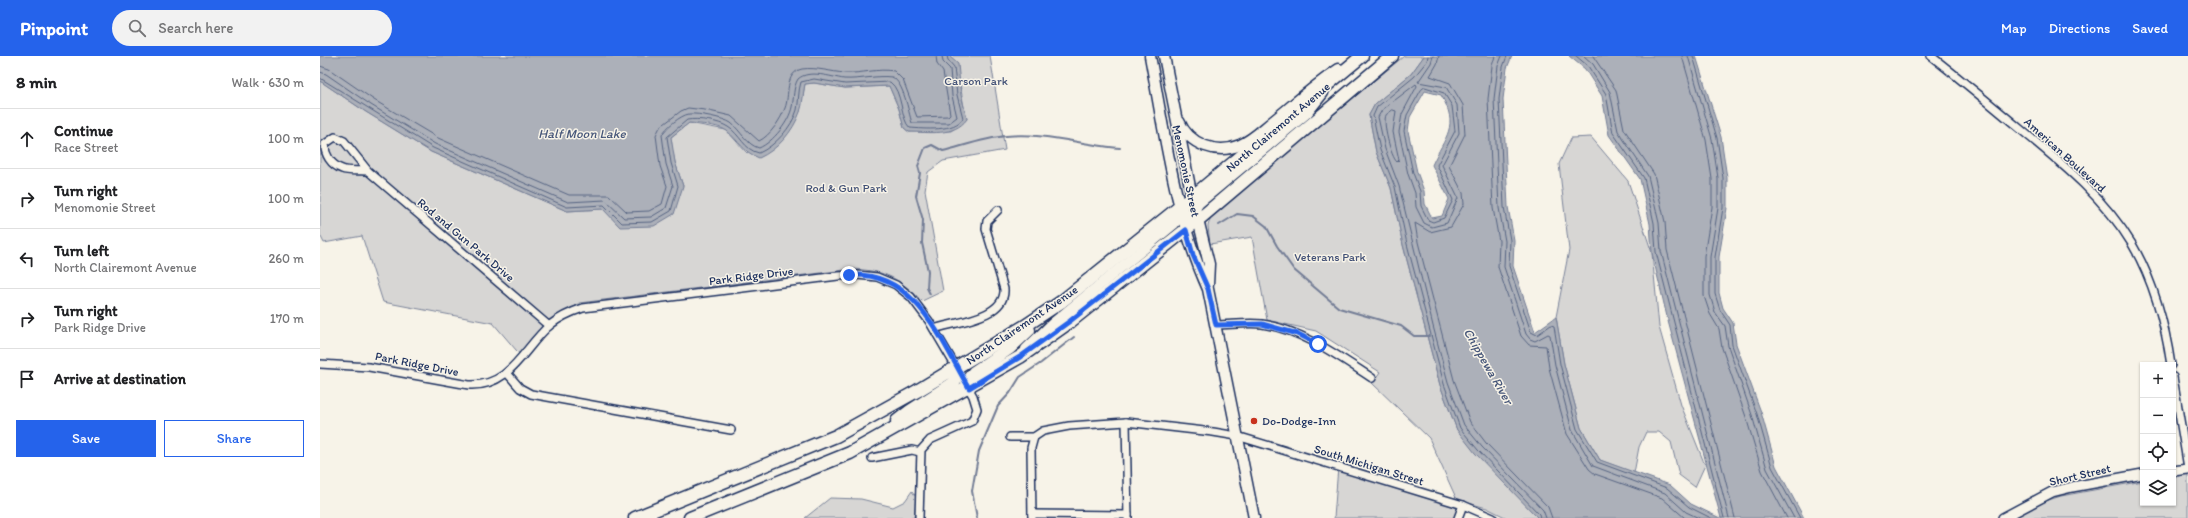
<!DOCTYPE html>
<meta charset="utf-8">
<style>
:root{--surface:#fff;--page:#f2f2f2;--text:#202124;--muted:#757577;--line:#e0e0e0;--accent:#2563eb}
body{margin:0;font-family:Itim,sans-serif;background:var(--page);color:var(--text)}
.controls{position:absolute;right:12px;bottom:12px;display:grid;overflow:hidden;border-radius:0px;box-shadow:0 1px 3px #0004}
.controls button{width:36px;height:36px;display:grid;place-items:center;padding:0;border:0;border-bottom:1px solid var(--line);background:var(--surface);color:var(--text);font:20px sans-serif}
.stop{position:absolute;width:12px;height:12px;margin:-9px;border:3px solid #2563eb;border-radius:50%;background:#fff}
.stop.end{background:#2563eb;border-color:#fff;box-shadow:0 1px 4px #0008}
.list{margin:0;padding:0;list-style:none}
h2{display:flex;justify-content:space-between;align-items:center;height:52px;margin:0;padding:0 16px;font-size:17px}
h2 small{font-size:13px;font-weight:400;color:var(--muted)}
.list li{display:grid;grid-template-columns:26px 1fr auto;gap:12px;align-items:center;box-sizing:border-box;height:60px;padding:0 16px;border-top:1px solid var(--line)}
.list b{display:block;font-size:15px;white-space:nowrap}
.list p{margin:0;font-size:13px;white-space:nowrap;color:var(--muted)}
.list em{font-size:13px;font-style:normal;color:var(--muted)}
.actions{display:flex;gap:8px;padding:12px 16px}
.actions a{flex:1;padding:9px 0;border:1px solid var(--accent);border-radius:0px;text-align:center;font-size:14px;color:var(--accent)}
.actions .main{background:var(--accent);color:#fff}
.icon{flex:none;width:22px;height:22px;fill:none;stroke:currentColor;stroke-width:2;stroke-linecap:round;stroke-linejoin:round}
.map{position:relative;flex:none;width:1868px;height:462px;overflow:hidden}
header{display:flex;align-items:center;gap:24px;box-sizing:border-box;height:56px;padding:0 20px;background:var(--accent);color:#fff}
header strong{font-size:19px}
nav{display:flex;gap:22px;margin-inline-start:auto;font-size:14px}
.search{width:280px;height:36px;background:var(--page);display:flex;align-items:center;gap:10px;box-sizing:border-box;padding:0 14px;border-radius:22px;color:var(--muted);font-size:15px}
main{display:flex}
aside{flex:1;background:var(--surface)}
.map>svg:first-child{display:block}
.green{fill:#d7d6d4;stroke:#798299}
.water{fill:#acb0b9;stroke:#727c95;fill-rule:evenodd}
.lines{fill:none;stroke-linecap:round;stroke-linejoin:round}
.shore{stroke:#556382;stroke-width:1}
.stream{stroke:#727c95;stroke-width:2}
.minor-casing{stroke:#1b2f5e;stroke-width:10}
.tertiary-casing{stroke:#1b2f5e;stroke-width:12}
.secondary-casing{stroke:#1b2f5e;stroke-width:13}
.primary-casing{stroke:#1b2f5e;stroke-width:15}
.minor{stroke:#f7f3e8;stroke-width:7}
.tertiary{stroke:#f7f3e8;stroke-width:9}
.secondary{stroke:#f7f3e8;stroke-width:10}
.primary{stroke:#f7f3e8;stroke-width:12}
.route{stroke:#2563eb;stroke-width:5}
.poi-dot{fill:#c8321e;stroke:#f7f3e8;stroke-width:1.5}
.labels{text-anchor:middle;stroke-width:3;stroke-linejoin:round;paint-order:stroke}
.park-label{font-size:12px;fill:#415076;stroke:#f7f3e8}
.street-label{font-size:12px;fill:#1b2f5e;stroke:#f7f3e8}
.poi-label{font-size:12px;fill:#1b2f5e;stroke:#f7f3e8;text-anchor:start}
.water-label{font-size:13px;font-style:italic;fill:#465679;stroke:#f7f3e8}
</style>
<header>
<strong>Pinpoint</strong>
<div class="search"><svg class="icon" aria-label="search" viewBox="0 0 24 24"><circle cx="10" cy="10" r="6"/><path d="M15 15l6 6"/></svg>Search here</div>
<nav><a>Map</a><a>Directions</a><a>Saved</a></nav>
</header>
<main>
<aside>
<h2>8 min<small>Walk · 630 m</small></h2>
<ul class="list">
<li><svg class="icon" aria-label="ahead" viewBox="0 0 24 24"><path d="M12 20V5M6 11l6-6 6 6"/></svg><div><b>Continue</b><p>Race Street</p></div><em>100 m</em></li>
<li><svg class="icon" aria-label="right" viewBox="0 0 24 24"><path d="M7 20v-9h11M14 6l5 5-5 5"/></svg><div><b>Turn right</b><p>Menomonie Street</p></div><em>100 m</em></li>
<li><svg class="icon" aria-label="left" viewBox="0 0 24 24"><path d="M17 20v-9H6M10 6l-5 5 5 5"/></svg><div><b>Turn left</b><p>North Clairemont Avenue</p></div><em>260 m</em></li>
<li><svg class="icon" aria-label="right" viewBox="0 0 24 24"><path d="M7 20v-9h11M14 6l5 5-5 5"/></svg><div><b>Turn right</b><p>Park Ridge Drive</p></div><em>170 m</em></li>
<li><svg class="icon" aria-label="arrive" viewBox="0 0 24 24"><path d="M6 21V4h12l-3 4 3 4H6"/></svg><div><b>Arrive at destination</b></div></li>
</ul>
<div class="actions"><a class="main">Save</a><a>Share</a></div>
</aside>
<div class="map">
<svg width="1868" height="462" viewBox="0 0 1868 462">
<rect width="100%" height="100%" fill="#f7f3e8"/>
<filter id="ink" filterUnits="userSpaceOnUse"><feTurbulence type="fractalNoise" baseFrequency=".025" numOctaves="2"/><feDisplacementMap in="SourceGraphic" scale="8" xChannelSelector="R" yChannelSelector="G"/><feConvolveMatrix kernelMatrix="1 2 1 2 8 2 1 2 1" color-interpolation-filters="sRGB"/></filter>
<g filter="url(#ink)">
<!-- green -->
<g class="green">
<path d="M629,0H670L685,94L623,105L608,116L605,134L623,235L602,245C578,222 567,215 533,213L259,247L241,261L202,301L173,267L63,246L42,180L4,187L0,179V25L46,56L111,96L247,155L283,153L363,130L355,106L350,82L369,67L406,74L427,97L480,56L485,28L494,27L525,32L569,30L579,53L584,72L589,76L631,75L647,63C641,45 641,13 629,0Z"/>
<path d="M1084,0H1104L1091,18L1055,48L1049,59L1056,96L1071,132L1083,189L1120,329L1137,374L1218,462H1187L1167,452L1137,444L1109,382L1052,327L1060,316L996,275L947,264L932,181L890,188L888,170L891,160Z"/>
<path d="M1271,81L1308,125L1332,197L1339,271L1361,349L1385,409L1375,431L1359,419L1351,386L1339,376H1326L1319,391L1314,417L1280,404L1261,372L1244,308L1236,261L1249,194L1239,108L1251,82Z"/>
<path d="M1018,411L1143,449L1138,462H1014Z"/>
<path d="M1868,418V462H1692L1722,446L1741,440L1823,425V447H1853V421Z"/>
<path d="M592,435L596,441L594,462H485L510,442L541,443L573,451L585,445Z"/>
</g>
<!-- water -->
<g class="water">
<path d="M0,0H629L638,8L641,39L647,63C634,81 609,76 589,76L584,72L579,53L569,30L525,32L494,27L485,28C483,37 483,48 480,56C473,76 457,94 439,102C422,95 420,86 407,75C398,69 380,68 369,67L351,81L355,106L363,130L354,158L334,170L300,171L283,153L247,155L111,96L46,56L0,25Z"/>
<path d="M1104,0H1192L1187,12L1183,43L1188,151L1194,184L1193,210L1215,276L1236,261L1244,308L1261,372L1280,404L1350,429L1371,448L1400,462H1218L1155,397L1137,374L1120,329L1083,189L1071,132L1056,96L1049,59L1055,48L1091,18ZM1105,35L1121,39C1140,71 1125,80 1112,109L1129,143L1122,160L1112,162L1105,148L1104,135L1097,116L1088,75L1090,61Z"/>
<path d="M1249,0H1376L1401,81L1407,122V152L1399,201V237L1403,252L1413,267L1416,288L1441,356L1456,410L1484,462H1401L1348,265L1332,197L1330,168L1320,123L1289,79L1282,40L1265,13Z"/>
</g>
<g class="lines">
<!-- shore -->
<g class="shore">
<path d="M1108,0L1107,5L1094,21L1057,51L1053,60L1060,94L1075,131L1087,188L1124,328L1140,372L1158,394L1219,458L1220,462"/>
<path d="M1113,0L1111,7L1098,26L1126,31L1137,49L1139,77L1122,109L1138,142L1127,167L1112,171L1104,167L1096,151L1095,137L1088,118L1079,76L1082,58L1097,30L1096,28L1062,54L1058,61L1065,93L1079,130L1113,270L1128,326L1144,369L1162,391L1223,454L1226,462"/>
<path d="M1119,0L1117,8L1110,20L1130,27L1143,49L1145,78L1129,110L1143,137L1144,148L1131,171L1110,176L1095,167L1098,186L1134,324L1150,366L1166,387L1228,451L1232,462"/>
<path d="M1175,0L1172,10L1168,43L1173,152L1179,185L1178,211L1201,280L1209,289L1226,290L1229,312L1247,378L1269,413L1275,418L1342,442L1365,462"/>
<path d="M1182,0L1178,10L1174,43L1179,152L1185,185L1184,211L1206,278L1210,283L1215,285L1228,278L1230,279L1235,309L1252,374L1273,410L1345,437L1366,456L1379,462"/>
<path d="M1187,0L1183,11L1179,43L1184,151L1190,184L1189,210L1211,276L1217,279L1231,269L1234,270L1240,308L1257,373L1277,406L1347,432L1369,451L1391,462"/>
<path d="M1256,0L1268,10L1286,38L1293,77L1324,122L1334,167L1336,196L1404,462"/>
<path d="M1264,0L1273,8L1290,36L1298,75L1328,120L1339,167L1341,195L1409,462"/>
<path d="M1273,0L1296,34L1304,73L1334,118L1345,166L1347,194L1415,462"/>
<path d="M1362,0L1386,84L1392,123V151L1384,200V240L1390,258L1399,273L1402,292L1426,361L1442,415L1467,462"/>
<path d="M1368,0L1392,83L1398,122V152L1390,201V239L1395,256L1405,270L1408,290L1432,359L1447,413L1474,462"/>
<path d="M1373,0L1397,82L1403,122V152L1395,201V238L1400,254L1410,269L1412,289L1437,358L1452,411L1480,462"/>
<path d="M0,10L9,13L54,44L118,82L249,139H289L307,156L329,155L342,148L347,130L340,110L336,79L340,71L361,55L368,52L385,54L411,60L439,85C450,80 461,63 465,52C470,40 464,17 482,13C497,11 511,16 525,17C541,18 558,12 574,15L583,24L597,61L628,60L630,58L623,16L617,8L616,0"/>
<path d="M0,16L6,18L51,49L115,88L248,146L285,144L304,162L331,161L346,152L353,130L346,108L342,79C345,72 361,59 369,58C378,57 404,62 411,67C421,75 427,89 439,92C453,86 469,66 472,51C474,42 473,31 478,23C489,13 511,21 524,23C540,24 556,19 572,21C584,27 588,55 592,67H629L637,61L632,40L630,13L623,6L622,0"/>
<path d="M0,22L113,92L247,151L284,149L302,167L332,166L351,155L358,130L351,107L347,81L367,64C378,62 399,65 408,71C420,78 424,94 439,97C455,90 472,71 477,54C479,45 478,35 481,26L494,23L525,28L570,26C583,35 580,63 590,72C604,73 635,76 643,62L637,39L634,11L628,4L627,0"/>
<path d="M1105,31L1124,37L1132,50L1135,75L1117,109L1133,144L1124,162L1113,166L1108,164L1101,150L1100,135L1093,117L1084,75L1087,59L1101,34Z"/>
<path d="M1073,54L1076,55L1073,76L1079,104L1077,106C1071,101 1062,67 1066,59Z"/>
</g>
<!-- stream -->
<g class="stream">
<path d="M899,169L917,158L933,160L946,170L957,190L974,214L1019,252L1081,270L1094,280H1109"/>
<path d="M610,238L607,232L608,215L602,187L603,164L596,140L600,117L598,110L605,92L612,89L623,95C643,90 665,82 686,80C724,76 762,89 800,92"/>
<path d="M657,462L652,435L659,395L678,350L690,337L700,321L721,307L754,281"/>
</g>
<!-- minor casing -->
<g class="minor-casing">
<g id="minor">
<path d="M1611,0C1643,25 1674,51 1705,77C1745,110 1785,143 1812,188C1833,224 1845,268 1851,309"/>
<path d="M48,115C40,114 29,116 22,113C11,109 4,98 5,88L15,81L24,85L48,115L229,270"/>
<path d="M896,269C910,269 927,266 942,268C983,274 1018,300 1052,322"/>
<path d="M614,273C635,266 686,262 684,233L666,173L667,165L678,154"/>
<path d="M0,308L49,311L149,329C191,331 203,292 230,269C240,261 251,256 263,252L518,220L537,219L557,221L576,229L591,241L609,265L653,340L657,353L652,365L610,384L601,394L599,462"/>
<path d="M187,317L200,332L211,338L411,374"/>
<path d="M1853,321L1868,412"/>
<path d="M806,366L808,462"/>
<path d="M690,381H714L723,375L749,370L806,366L893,376L917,380L1143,449L1173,462"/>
<path d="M552,402L592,394L600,396"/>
<path d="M712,458L808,459"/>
<path d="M712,462L711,392L714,381"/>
<path d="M1138,462L1143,449"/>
</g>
</g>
<!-- tertiary casing -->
<g class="tertiary-casing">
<g id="tertiary">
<path d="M1853,415L1868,413"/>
<path d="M1683,462L1732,436L1752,431L1823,418"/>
</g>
</g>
<!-- secondary casing -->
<g class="secondary-casing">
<g id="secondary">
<path d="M830,0C845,79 855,160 888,233L934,462"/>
<path d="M844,0L870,131L889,208L888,229"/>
<path d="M859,65C869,89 897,99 920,89C932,84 942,74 952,66C974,48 995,29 1019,13"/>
<path d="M866,173L872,156L879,147L987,57L1003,37"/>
<path d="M706,293L733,267L854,168L864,155"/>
</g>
</g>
<!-- primary casing -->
<g class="primary-casing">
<g id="primary">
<path d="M649,332L650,321L654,316L690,292L709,274"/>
<path d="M577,365L590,355L632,328L635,325L637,312"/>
<path d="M315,462L516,380L597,335L705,270L741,246L872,141L1042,0"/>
<path d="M370,462L530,397L700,301L751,265L878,164L1072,0"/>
</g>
</g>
<!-- minor -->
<use href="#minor" class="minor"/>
<!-- tertiary -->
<use href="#tertiary" class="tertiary"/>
<!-- secondary -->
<use href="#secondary" class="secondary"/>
<!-- primary -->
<use href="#primary" class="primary"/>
</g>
</g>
<g class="lines" filter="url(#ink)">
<!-- route -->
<path class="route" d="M529,219C596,215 620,283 649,332L700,301L750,265L866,174L873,199L888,233L896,269L942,268L978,278L998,288"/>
</g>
<!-- markers -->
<circle class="poi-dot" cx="934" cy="365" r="4"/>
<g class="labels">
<!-- park labels -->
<g class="park-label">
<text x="656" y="29">Carson Park</text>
<text x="526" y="136">Rod &amp; Gun Park</text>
<text x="1010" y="205">Veterans Park</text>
</g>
<!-- street labels -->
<g class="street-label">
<text transform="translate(958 71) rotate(-40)" y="4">North Clairemont Avenue</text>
<text transform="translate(1745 99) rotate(42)" y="4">American Boulevard</text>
<text transform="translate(866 115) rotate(78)" y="4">Menomonie Street</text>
<text transform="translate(146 184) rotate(40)" y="4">Rod and Gun Park Drive</text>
<text transform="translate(431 220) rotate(-7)" y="4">Park Ridge Drive</text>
<text transform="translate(702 269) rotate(-34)" y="4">North Clairemont Avenue</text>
<text transform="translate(97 308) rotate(11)" y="4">Park Ridge Drive</text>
<text transform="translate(1049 409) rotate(17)" y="4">South Michigan Street</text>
<text transform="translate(1760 419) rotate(-13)" y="4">Short Street</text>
</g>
<!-- poi labels -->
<g class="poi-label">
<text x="942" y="369">Do-Dodge-Inn</text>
</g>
<!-- water labels -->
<g class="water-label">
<text x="262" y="82">Half Moon Lake</text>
<text transform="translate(1169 310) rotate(60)" y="5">Chippewa River</text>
</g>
</g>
</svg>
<div class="controls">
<button>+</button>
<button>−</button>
<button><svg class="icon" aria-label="locate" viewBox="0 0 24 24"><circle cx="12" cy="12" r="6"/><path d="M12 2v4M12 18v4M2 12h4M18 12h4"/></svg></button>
<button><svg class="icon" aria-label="layers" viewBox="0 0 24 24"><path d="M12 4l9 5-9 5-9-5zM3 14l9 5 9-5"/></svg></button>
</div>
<div class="stop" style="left:998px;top:288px"></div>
<div class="stop end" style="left:529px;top:219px"></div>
</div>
</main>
